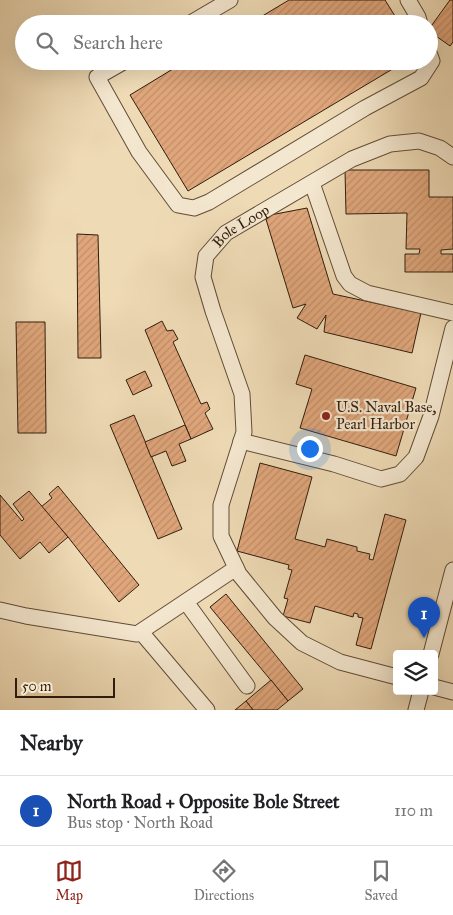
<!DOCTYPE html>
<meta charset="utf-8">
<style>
:root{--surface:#fff;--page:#f2f2f2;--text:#202124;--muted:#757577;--line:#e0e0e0;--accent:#8f2418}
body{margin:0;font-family:"IM FELL Great Primer",serif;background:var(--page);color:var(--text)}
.controls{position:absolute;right:15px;bottom:15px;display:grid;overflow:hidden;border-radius:5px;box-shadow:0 5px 20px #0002}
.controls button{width:45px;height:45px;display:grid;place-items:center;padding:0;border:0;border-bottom:1px solid var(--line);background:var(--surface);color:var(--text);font:25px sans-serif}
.scale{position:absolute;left:15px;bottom:12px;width:100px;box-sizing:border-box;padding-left:5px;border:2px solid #311d0c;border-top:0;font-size:14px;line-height:18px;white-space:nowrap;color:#311d0c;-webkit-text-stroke:4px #f4e7cf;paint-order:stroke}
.you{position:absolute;left:309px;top:448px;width:18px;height:18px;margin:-12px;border:4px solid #fff;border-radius:50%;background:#1a73e8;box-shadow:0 0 0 8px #1a73e833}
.badge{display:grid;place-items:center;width:32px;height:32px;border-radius:50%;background:var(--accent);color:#fff;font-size:16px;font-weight:700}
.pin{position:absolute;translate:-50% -41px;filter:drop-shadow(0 1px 2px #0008)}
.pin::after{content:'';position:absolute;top:26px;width:18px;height:15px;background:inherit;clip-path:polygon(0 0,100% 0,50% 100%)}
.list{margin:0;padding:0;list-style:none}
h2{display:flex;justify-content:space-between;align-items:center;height:65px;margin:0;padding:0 20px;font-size:21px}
h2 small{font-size:16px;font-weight:400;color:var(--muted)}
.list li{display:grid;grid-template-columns:32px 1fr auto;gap:15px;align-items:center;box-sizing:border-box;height:70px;padding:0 20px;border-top:1px solid var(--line)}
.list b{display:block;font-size:19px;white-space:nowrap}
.list p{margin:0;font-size:16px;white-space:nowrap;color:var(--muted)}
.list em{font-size:16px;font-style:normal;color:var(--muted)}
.icon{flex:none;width:28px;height:28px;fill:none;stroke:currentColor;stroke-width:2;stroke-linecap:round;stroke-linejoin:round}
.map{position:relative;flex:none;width:453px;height:710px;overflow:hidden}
.search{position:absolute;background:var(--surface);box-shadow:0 5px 20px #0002;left:15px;right:15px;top:15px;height:55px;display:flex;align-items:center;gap:12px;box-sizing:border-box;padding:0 18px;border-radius:28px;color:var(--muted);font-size:19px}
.sheet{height:135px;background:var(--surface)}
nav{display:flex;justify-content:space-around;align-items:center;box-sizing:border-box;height:70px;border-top:1px solid var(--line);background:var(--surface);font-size:14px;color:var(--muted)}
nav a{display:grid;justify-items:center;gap:2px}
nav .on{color:var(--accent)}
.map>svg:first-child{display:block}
.building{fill:url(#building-hatch);stroke:#311d0c}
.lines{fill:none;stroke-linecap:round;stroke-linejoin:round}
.minor-casing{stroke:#604c36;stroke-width:17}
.minor{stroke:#f4e7cf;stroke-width:15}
.poi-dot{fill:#8f2418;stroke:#f4e7cf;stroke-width:2}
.labels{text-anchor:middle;stroke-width:4.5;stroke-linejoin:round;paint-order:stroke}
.street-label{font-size:15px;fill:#311d0c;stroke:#f4e7cf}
.poi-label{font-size:15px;fill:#311d0c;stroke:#f4e7cf;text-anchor:start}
</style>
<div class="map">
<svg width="453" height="710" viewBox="0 0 453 710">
<defs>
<pattern id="building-hatch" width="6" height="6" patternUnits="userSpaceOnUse" patternTransform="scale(1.25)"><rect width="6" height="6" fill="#e0a67b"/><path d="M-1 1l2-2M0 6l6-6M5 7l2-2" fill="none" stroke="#c18e69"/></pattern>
</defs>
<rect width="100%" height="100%" fill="#eedab5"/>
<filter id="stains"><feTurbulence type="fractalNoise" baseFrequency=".004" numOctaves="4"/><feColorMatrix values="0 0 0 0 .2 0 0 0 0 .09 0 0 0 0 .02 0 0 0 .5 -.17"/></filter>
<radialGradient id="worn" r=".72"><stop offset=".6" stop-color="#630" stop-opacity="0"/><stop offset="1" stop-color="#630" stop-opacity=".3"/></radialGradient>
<!-- building -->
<g class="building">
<path d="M289,0H385L400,24H249Z"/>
<path d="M450,0H453V42L450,46L429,31V29Z"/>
<path d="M186,61H406L188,191L130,95Z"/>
<path d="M345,170H429V197H453V249L441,250V254H453V272H405V254H419L420,249H406L407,213L346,214Z"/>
<path d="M307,208L333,294L421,313L412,353L324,332L326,315L317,329L297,318L306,304L293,308L265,216Z"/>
<path d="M77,234L98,235L101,358H78Z"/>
<path d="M162,321L167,331L173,330L178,339L173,342L201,404L207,402L210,409L205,413L213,429L191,439L145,330Z"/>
<path d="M16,322H45L46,433H18Z"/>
<path d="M305,355L416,388L396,456L300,428L312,389L296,384Z"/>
<path d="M145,371L152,386L133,395L126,380Z"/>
<path d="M134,415L182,529L158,539L110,425Z"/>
<path d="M185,425L191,439L179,444L186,461L172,466L166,451L151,457L145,442Z"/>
<path d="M260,463L312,477L295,539L325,547L327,539L357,547V551L370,554L369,559L373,560L385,514L406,520L371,649L356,645L363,618L358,617V614L354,613L353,617L315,606L310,623L283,616L288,599L284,598L292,570L288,569L289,565L237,551Z"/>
<path d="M58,486L139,585L119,602L68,537L41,507L52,498L49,494Z"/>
<path d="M29,491L68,537L49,553L40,542L20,559L0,535V495L22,521L24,519L13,504Z"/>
<path d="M226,594L303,689L288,701L210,607Z"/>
<path d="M271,680L288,701L277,710H253L246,701Z"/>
<path d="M246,701L253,710H235Z"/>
</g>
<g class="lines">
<!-- minor casing -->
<g class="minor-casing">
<g id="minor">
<path d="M408,0L418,17L420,24"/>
<path d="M189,24L230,0"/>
<path d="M125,61L97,77L139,152L178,205L194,208L209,202L365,108L421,78L432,61L429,53"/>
<path d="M312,183L344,276L350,284L367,293L453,313"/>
<path d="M241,441L334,464L381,479L400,474L416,457L431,416L453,328"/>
<path d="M186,602L247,686"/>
<path d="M0,610L26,616L137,634L236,568"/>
<path d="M141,632L207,710"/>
<path d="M431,654L453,570"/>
<path id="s1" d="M397,677L340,662L302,643L275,618L239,574L221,536V505L244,432L242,394L213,311L203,277L206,256L226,233L352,159L390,144L419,141L440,148L453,157"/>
<path d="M434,687L453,692"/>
<path d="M416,710L421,691"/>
</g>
</g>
<!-- minor -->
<use href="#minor" class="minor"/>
</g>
<!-- markers -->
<circle class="poi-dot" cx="326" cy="416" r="5"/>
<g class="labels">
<!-- street labels -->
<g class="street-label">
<text dy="5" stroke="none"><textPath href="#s1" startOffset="574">Bole Loop</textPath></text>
</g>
<!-- poi labels -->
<g class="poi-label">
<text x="336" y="412">U.S. Naval Base,<tspan x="336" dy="17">Pearl Harbor</tspan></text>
</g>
</g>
<rect width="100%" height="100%" filter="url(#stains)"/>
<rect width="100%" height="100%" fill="url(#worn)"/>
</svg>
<div class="controls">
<button><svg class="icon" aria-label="layers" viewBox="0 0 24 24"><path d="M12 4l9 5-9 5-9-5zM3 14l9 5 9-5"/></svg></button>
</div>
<div class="scale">50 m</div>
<div class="you"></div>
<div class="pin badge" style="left:424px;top:638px;background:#1a4fb4">1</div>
<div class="search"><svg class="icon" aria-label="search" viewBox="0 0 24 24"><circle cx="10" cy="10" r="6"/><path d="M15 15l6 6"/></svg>Search here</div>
</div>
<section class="sheet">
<h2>Nearby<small></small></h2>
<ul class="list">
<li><span class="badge" style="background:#1a4fb4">1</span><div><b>North Road + Opposite Bole Street</b><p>Bus stop · North Road</p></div><em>110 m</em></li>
</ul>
</section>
<nav>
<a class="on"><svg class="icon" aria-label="map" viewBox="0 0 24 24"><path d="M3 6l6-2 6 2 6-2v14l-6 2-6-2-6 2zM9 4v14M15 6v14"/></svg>Map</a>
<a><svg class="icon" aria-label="directions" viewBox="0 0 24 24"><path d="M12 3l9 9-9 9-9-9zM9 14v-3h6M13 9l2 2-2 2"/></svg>Directions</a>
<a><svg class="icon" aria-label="saved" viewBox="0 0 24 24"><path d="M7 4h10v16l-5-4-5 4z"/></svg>Saved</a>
</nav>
